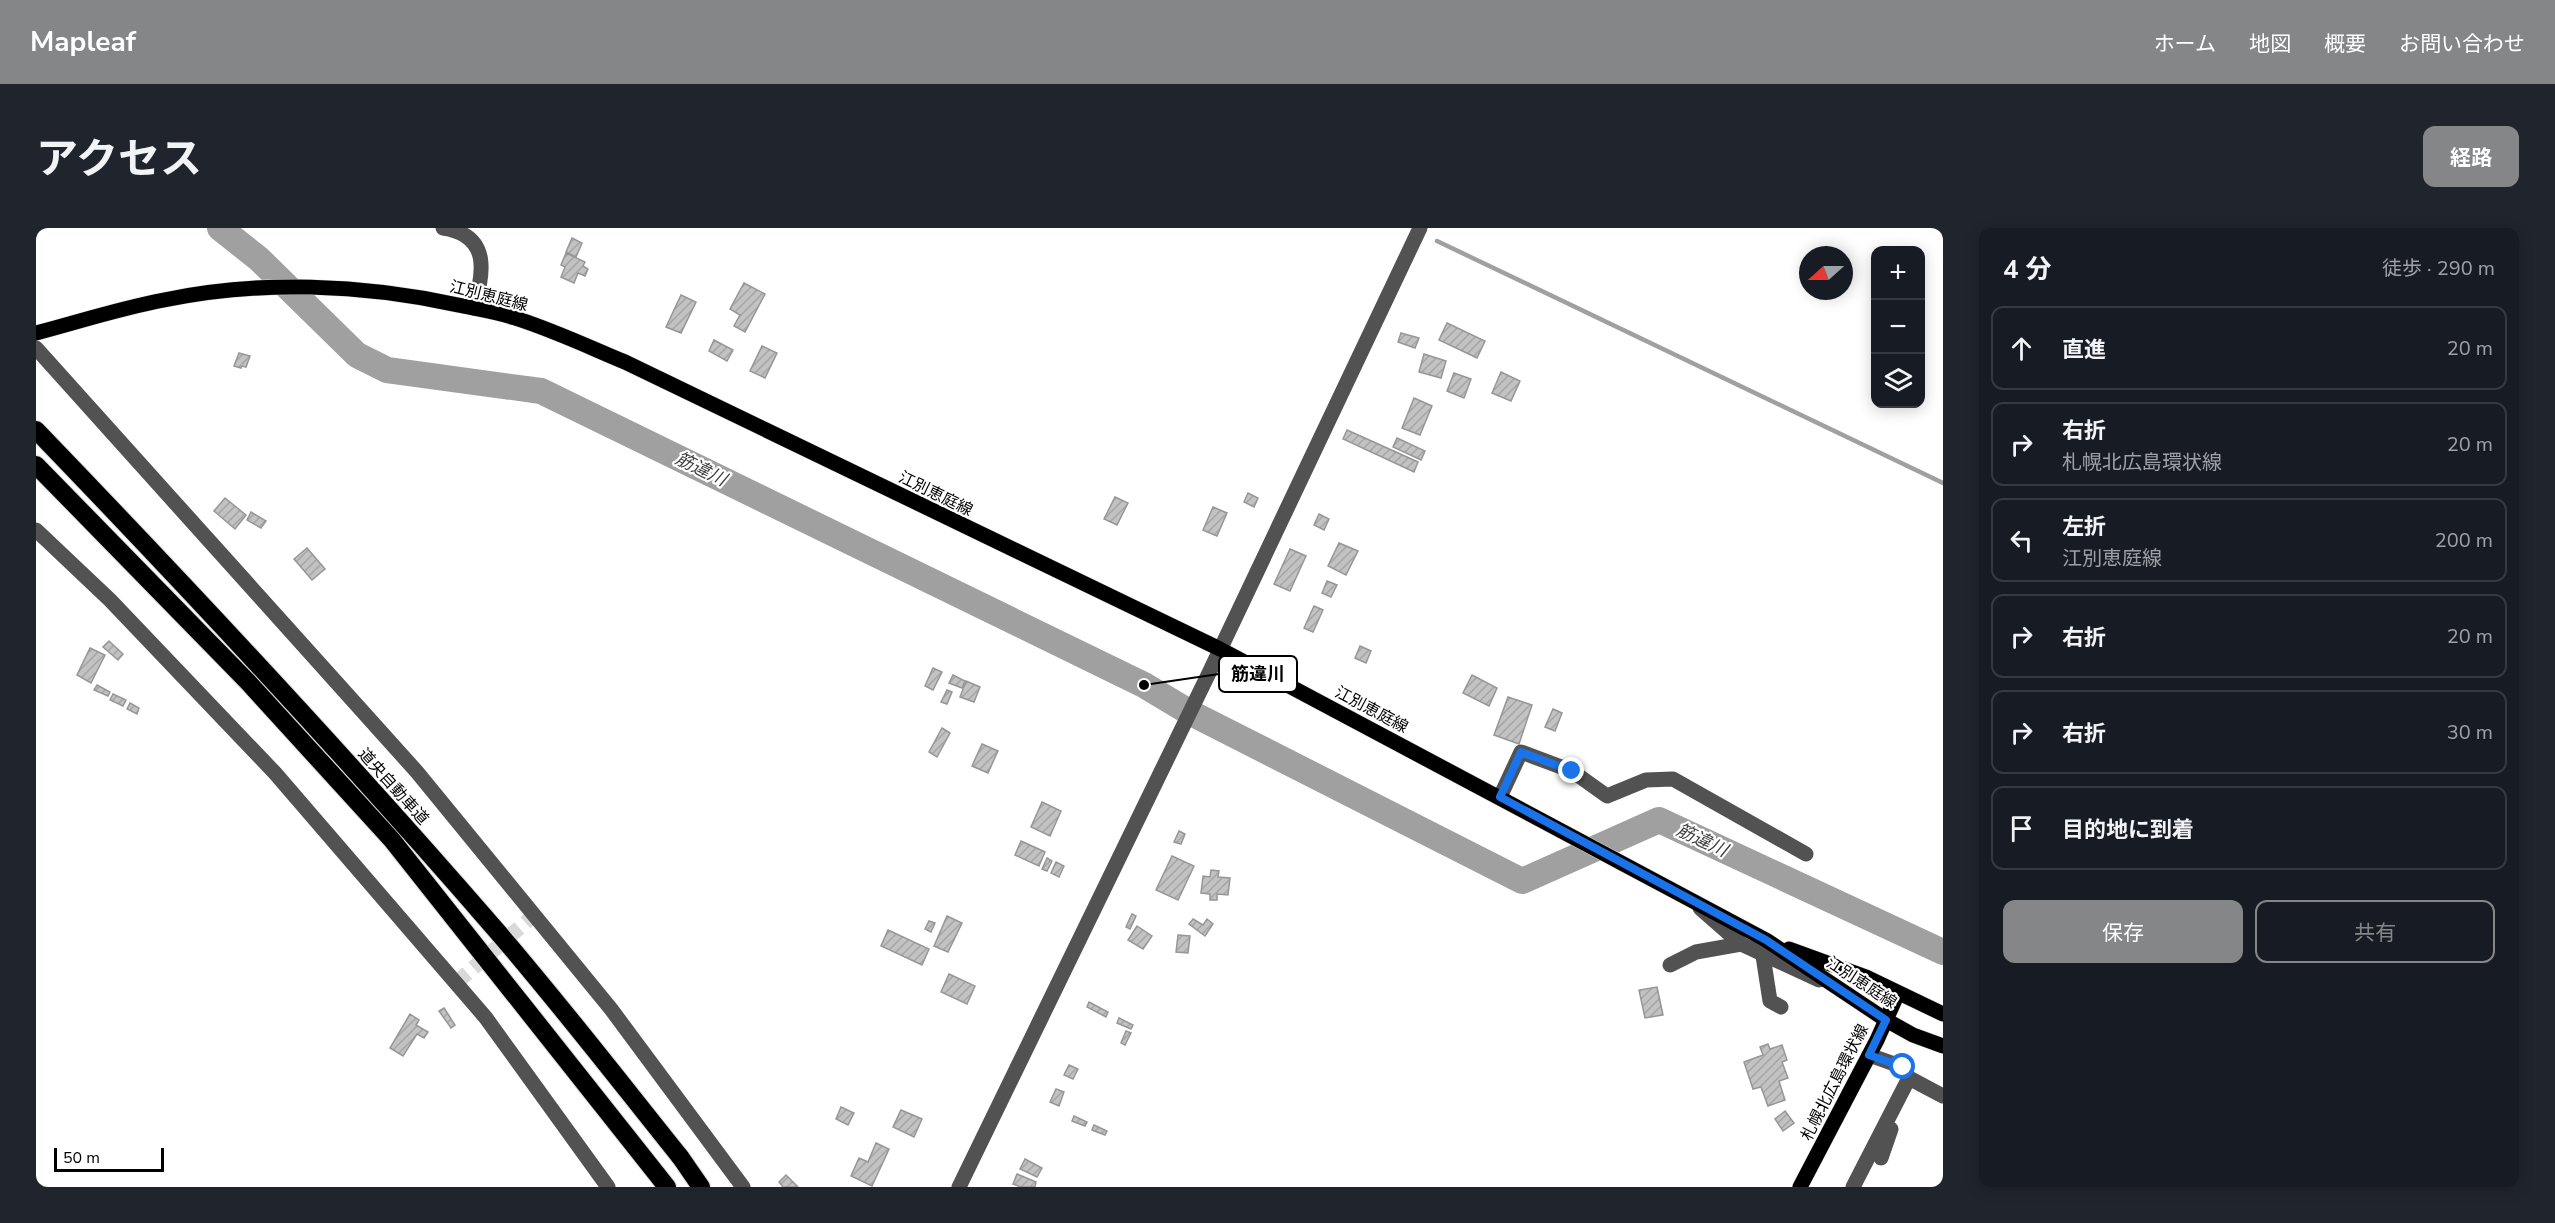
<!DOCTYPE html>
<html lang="ja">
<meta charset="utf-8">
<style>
:root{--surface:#171b24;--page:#20242c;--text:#f1f3f6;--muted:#9ea1a6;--line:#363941;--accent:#858687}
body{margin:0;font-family:"Nunito Sans","Noto Sans JP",sans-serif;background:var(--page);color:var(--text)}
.controls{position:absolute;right:18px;top:18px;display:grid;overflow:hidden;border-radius:12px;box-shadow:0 3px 15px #0003}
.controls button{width:54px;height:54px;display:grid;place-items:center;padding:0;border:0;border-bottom:2px solid var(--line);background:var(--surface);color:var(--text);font:30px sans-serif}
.compass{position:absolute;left:1763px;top:18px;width:54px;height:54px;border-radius:50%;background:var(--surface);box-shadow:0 3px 15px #0003;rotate:249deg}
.scale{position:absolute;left:18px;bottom:15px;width:110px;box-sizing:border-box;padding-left:6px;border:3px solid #000;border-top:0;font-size:16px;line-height:21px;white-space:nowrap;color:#000;-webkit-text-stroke:4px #fff;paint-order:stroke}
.stop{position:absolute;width:18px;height:18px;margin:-14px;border:4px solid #1a73e8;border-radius:50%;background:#fff}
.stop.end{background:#1a73e8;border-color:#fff;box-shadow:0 2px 6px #0008}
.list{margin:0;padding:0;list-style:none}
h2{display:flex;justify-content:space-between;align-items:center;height:78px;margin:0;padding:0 24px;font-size:26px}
h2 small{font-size:20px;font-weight:400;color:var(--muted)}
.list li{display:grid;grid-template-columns:39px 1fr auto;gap:18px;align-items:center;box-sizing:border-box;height:84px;margin:0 12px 12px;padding:0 12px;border:2px solid var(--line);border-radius:12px}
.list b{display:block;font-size:22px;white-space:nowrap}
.list p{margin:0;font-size:20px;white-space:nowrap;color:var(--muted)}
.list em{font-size:20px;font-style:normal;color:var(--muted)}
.actions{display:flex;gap:12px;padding:18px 24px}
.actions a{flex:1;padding:14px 0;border:2px solid var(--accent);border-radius:12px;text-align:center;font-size:21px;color:var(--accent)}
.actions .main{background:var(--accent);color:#fff}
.icon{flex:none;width:33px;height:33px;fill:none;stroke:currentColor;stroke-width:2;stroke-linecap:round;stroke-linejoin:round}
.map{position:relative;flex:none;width:1907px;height:959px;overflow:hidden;border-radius:12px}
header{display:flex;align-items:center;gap:36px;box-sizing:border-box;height:84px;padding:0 30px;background:var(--accent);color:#fff}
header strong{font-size:28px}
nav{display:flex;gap:33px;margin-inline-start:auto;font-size:21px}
.intro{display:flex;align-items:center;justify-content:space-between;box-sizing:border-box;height:144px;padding:0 36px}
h1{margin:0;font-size:42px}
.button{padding:15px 27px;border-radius:12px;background:var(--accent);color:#fff;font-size:21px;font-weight:700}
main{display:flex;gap:36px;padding:0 36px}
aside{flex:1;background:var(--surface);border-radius:12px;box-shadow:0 3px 15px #0003}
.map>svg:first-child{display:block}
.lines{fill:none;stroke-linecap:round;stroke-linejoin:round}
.stream{stroke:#a0a0a0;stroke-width:4.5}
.river{stroke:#a0a0a0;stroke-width:26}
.building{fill:url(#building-hatch);stroke:#969696;stroke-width:1.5}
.minor-tunnel{stroke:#d9d9d9;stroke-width:15;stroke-dasharray:15 8;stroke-linecap:butt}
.major-casing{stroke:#dbdbdb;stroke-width:16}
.highway-casing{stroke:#dbdbdb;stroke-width:20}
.minor{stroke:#525252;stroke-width:15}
.major{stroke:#000;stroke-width:15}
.highway{stroke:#000;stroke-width:18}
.route{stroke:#1a73e8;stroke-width:8}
.labels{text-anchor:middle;stroke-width:4.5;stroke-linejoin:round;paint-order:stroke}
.street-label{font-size:16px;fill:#000;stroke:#fff}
.water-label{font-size:18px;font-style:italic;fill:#414141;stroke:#fff}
.leader{fill:none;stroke:#000;stroke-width:2}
.callout-dot{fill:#000;stroke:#fff;stroke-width:2}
.callout{fill:#fff;stroke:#000;stroke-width:2}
.callout-label{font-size:18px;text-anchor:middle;font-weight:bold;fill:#000}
</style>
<header>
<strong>Mapleaf</strong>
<nav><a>ホーム</a><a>地図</a><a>概要</a><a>お問い合わせ</a></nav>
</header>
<div class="intro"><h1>アクセス</h1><a class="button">経路</a></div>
<main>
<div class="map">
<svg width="1907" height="959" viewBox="0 0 1907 959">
<defs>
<pattern id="building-hatch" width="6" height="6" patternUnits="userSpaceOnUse" patternTransform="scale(1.5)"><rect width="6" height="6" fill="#c2c2c2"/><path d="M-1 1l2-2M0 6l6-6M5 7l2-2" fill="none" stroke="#a5a5a5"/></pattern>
</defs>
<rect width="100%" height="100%" fill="#fff"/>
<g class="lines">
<!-- stream -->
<path class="stream" d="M1401,13L1907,255"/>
<!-- river -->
<path class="river" d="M184,0L223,31L321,127L351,142L505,163L1108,457L1153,484L1486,653L1623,592L1907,724"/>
</g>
<!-- building -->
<g class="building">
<path d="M536,10L546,15L540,29L530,24Z"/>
<path d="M530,25L549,34L547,38L552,41L549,48L542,45L538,55L525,49L529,39L525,37Z"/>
<path d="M708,55L729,66L709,104L698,98L704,87L694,81Z"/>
<path d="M645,67L660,74L645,105L630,99Z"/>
<path d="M1411,95L1449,113L1441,130L1403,112Z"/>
<path d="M1365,105L1383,110L1379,120L1362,114Z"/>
<path d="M678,112L697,122L691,133L673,123Z"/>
<path d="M726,118L741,125L729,150L714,143Z"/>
<path d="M203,125L214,128L210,139L206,138L205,140L198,138Z"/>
<path d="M1388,126L1410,133L1405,150L1383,144Z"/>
<path d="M1465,144L1484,153L1475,173L1456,165Z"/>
<path d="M1418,145L1435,151L1428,170L1411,163Z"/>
<path d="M1378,170L1396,178L1384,207L1366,200Z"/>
<path d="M1311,202L1382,234L1378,244L1307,211Z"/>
<path d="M1361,210L1389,223L1385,232L1357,219Z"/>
<path d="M1212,265L1222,270L1218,279L1208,274Z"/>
<path d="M1079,269L1092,275L1081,297L1068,291Z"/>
<path d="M189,270L210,287L199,301L178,283Z"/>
<path d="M1177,279L1191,285L1181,308L1167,302Z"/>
<path d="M215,284L230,293L225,300L211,292Z"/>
<path d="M1283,286L1293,291L1288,302L1278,297Z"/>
<path d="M1303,315L1322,323L1310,347L1292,338Z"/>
<path d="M271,320L289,341L276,352L258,331Z"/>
<path d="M1254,321L1270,328L1254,363L1238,356Z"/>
<path d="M1291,353L1301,357L1295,369L1286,365Z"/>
<path d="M1278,378L1287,382L1277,404L1268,400Z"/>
<path d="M73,413L87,426L82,432L67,419Z"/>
<path d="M1324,418L1335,423L1330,435L1319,430Z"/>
<path d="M54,420L69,427L55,455L41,447Z"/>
<path d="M897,440L906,444L897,462L889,458Z"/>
<path d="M917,447L929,453L926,460L913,455Z"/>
<path d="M1436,447L1461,460L1453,478L1427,465Z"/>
<path d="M930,453L944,459L938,474L924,469Z"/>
<path d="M61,457L74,464L72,468L58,462Z"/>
<path d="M911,462L916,464L911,476L905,474Z"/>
<path d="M77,466L90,472L87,478L74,472Z"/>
<path d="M1472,469L1496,477L1483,516L1458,507Z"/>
<path d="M94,475L103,480L101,486L91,481Z"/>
<path d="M1517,481L1526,485L1519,503L1509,499Z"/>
<path d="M906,500L914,505L901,529L893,524Z"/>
<path d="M946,516L962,523L952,545L936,538Z"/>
<path d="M1006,574L1025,583L1014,608L995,599Z"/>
<path d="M1143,603L1149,606L1145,616L1138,614Z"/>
<path d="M985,613L1009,624L1003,638L979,627Z"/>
<path d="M1136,628L1158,638L1142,672L1120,662Z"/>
<path d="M1011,630L1016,633L1011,643L1006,641Z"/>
<path d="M1020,634L1028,638L1023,649L1015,645Z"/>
<path d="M1175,642L1183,643L1182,649L1194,650L1192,667L1181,666V672H1174V666L1165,665L1167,648L1174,649Z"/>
<path d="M1096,686L1100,688L1094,701L1090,699Z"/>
<path d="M911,688L926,695L912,724L898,718Z"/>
<path d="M1157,691L1167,697L1171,691L1177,696L1169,708L1153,696Z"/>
<path d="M893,693L899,695L895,704L889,701Z"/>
<path d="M1101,698L1116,708L1107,721L1092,712Z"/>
<path d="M852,702L893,721L886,737L845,718Z"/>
<path d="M1142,707L1154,708L1152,725L1140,724Z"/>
<path d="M913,746L939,758L931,776L905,764Z"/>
<path d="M1621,759L1627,787L1609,790L1603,762Z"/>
<path d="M1053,774L1072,784L1070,789L1051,779Z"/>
<path d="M408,780L419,797L415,800L403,783Z"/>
<path d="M374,786L383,792L380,797L392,804L388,810L381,806L367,828L354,820Z"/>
<path d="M1083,790L1097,797L1095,801L1081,795Z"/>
<path d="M1090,803L1095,805L1089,817L1085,815Z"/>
<path d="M1732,816L1734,821L1746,817L1751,832L1746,834L1752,850L1743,853L1749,872L1732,878L1725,859L1717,861L1708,834L1727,827L1724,819Z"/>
<path d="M1033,837L1042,841L1037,851L1028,847Z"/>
<path d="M1020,861L1028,864L1023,878L1014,874Z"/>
<path d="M805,879L818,885L812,897L800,891Z"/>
<path d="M865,882L886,891L878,909L857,899Z"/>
<path d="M1749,883L1758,895L1747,903L1739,891Z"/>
<path d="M1038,888L1051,894L1049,898L1036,893Z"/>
<path d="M1058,897L1071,903L1069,907L1056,902Z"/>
<path d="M840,915L853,921L836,958L815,948L823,930L832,934Z"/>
<path d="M989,931L1006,940L1001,949L984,941Z"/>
<path d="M981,946L1000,954L999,959H985L977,956Z"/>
<path d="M750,947L762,959H747L743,954Z"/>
</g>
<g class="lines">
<!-- minor-tunnel -->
<path class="minor-tunnel" d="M420,755L498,687"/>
<!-- major casing -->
<g class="major-casing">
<g id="major">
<path d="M0,105C42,94 85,80 128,72C224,52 326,56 422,77C441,81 461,84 479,90C517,102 553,119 589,134L1184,421L1730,712L1850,792L1877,807L1907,818"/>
<path d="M1753,721L1830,749L1907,786"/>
<path d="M1764,959L1841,812L1862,765"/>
</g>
</g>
<!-- highway casing -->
<g class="highway-casing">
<g id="highway">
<path d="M0,202C157,365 312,531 460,702C524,776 584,854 645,930L665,959"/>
<path d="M0,237L212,454L356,612L631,959"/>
</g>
</g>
<!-- minor -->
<g class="minor">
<path d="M407,0C455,7 448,45 438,80"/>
<path d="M0,120L381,544L575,781L707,959"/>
<path d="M0,302L74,372L239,545L450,790L572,959"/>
<path d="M1464,569L1485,524L1536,543L1571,568L1610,552L1637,551L1770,626"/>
<path d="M1664,680L1705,716L1783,752"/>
<path d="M1727,728L1734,773L1745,779"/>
<path d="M1634,737L1660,724L1705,716"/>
<path d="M1833,827L1867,839L1873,850L1907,868"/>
<path d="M1845,930L1855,901"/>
<path d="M923,959L1173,445L1384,0"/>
<path d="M1817,959L1873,850"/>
</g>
<!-- major -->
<use href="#major" class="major"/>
<!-- highway -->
<use href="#highway" class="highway"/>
</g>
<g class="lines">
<!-- route -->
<path class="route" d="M1536,543L1485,524L1464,569L1730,712L1850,792L1833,827L1867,839"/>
</g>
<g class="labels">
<!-- street labels -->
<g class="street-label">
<text transform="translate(453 67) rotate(14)" y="6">江別恵庭線</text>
<text transform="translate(900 265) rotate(26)" y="6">江別恵庭線</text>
<text transform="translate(1336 481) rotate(28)" y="6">江別恵庭線</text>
<text transform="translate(358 558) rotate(48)" y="6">道央自動車道</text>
<text transform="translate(1826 754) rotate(33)" y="6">江別恵庭線</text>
<text transform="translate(1798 854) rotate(-63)" y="6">札幌北広島環状線</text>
</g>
<!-- water labels -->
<g class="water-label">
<text transform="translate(665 241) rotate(26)" y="6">筋違川</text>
<text transform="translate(1666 612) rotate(25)" y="6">筋違川</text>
</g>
</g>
<!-- callouts -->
<path class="leader" d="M1108 457L1183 446"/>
<circle class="callout-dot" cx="1108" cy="457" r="6"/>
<rect class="callout" x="1183" y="428" width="78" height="36" rx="6"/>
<g class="callout-label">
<text x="1222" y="452">筋違川</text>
</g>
</svg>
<div class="controls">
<button>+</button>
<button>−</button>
<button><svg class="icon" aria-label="layers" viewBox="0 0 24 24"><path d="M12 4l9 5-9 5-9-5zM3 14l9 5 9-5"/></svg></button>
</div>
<svg class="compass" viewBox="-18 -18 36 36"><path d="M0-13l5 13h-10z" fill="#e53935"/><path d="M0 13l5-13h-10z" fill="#9ea1a6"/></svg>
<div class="scale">50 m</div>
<div class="stop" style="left:1867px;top:839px"></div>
<div class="stop end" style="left:1536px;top:543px"></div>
</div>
<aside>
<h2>4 分<small>徒歩 · 290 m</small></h2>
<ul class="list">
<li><svg class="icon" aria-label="ahead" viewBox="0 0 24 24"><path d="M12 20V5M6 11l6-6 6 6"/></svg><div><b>直進</b></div><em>20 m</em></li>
<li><svg class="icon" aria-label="right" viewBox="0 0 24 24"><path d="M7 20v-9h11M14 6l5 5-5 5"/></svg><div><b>右折</b><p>札幌北広島環状線</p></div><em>20 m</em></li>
<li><svg class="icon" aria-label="left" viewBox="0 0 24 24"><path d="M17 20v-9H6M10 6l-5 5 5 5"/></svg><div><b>左折</b><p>江別恵庭線</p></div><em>200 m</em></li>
<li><svg class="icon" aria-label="right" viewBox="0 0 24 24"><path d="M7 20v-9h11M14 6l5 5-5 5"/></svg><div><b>右折</b></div><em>20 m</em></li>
<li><svg class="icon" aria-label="right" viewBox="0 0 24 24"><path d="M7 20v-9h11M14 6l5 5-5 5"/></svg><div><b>右折</b></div><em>30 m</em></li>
<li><svg class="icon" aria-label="arrive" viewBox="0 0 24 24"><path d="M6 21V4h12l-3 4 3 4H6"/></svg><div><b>目的地に到着</b></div></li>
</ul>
<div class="actions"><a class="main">保存</a><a>共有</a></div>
</aside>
</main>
